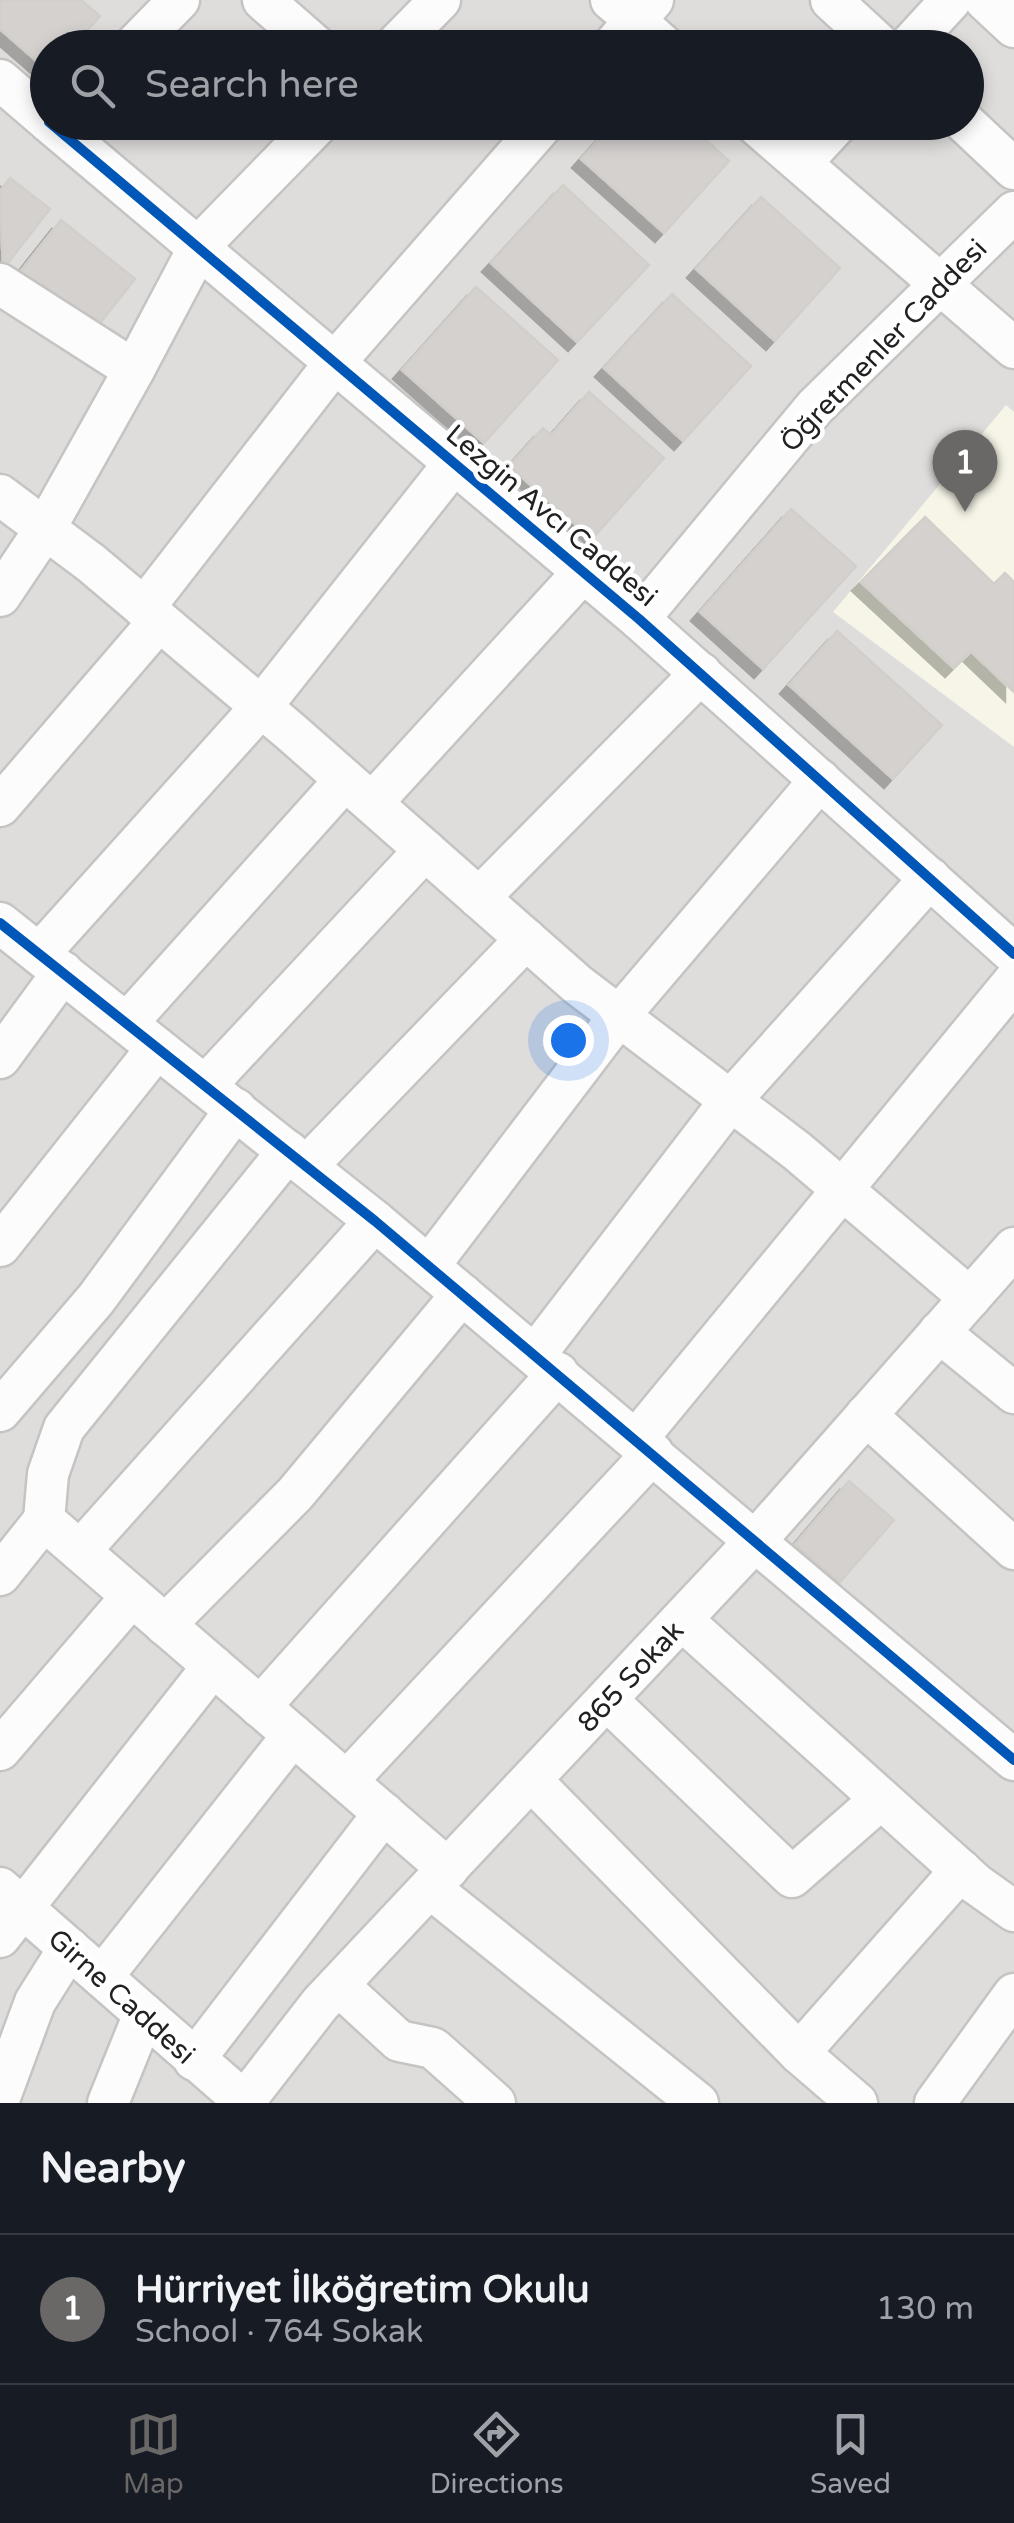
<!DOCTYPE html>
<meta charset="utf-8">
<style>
:root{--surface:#171b24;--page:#20242c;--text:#f1f3f6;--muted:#9ea1a6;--line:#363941;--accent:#696867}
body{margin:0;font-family:"Varela Round",sans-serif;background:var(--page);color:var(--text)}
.you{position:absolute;left:568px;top:1040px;width:35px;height:35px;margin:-25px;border:8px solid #fff;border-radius:50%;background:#1a73e8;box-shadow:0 0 0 15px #1a73e833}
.badge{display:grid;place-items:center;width:65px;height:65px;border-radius:50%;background:var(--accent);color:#fff;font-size:32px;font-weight:700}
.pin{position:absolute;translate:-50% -82px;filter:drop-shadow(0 2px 5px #0008)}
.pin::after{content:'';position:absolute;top:52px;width:35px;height:30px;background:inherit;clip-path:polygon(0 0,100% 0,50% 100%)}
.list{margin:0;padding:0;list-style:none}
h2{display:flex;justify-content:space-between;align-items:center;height:130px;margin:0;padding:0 40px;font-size:42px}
h2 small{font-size:32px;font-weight:400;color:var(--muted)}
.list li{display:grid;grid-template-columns:65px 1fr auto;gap:30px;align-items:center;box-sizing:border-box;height:150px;padding:0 40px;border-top:2px solid var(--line)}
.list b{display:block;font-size:38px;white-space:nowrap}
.list p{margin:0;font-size:32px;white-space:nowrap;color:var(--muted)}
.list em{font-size:32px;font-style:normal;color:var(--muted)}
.icon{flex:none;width:55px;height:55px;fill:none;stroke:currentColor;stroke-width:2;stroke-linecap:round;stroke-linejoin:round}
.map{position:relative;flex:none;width:1014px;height:2103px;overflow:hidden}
.search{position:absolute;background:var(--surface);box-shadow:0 5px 15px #0003;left:30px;right:30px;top:30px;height:110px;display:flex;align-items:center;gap:25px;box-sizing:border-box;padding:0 35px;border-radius:55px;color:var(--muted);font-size:38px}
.sheet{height:280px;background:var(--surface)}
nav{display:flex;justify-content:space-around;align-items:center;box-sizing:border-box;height:140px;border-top:2px solid var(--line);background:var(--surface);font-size:28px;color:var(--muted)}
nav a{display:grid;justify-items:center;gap:5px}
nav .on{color:var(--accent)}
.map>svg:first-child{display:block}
.residential{fill:#dedddb;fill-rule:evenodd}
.education{fill:#f7f5e7}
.building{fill:#d4d1cf;stroke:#d2cfcb;stroke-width:2.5;filter:url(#shadow)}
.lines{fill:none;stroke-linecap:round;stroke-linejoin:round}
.minor-casing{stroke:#c5c4c2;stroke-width:45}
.minor{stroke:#fdfcfc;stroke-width:40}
.cycleway-casing{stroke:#fff;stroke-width:16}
.cycleway{stroke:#0057b8;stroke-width:10}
.labels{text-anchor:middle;stroke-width:9;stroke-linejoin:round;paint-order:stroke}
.street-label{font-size:28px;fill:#212121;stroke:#fff}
</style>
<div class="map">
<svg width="1014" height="2103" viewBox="0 0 1014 2103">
<defs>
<filter id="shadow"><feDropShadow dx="-9" dy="9" stdDeviation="0" flood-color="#0004"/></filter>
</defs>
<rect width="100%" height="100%" fill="#efedea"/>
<!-- residential -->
<path class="residential" d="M0,0H1014V2103H0ZM48,48H966V122H48Z"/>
<!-- education -->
<path class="education" d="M1006,405L1014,412V747L833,612Z"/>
<!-- building -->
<g class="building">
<path d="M0,0H81L100,16L72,48H48V71L0,29Z"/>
<path d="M614,122H687L729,161L664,233L581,159Z"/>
<path d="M10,178L50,209L3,269L0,191Z"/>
<path d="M563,185L649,265L577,342L491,263Z"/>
<path d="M761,197L840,268L775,341L696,269Z"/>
<path d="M61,220L135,279L93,332L19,273Z"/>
<path d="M476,287L558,360L484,443L402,370Z"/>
<path d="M672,294L751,366L683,441L604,368Z"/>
<path d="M589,392L664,458L592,539L509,466L543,428L551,435Z"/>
<path d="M791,509L856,566L763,669L700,612Z"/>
<path d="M925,517L994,584L1005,573L1014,582V692L971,651L954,668L861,582Z"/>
<path d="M837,631L942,725L893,779L789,685Z"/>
<path d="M849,1481L894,1520L840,1582L795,1544Z"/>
</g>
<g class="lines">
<!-- minor casing -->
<g class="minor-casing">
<g id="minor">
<path d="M263,0L318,48"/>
<path d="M611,0L635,20L611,48"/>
<path d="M653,0L635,20L666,48"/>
<path d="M831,0L883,48"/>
<path d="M985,0L1014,27"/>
<path d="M132,48L179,0"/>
<path d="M393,48L440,0"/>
<path d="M907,48L951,0"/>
<path d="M0,80L48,121"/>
<path d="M49,122L639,619L1014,954"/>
<path d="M753,122L1014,348"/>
<path d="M964,122L1014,169"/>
<path d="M801,163L839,122"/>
<path d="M0,284L134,370L200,245L320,122"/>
<path d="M0,495L91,563L291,732L578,985L797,1151L970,1298"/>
<path d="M0,596L45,529L134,370"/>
<path d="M144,608L336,361L545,122"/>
<path d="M639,619L815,407L1014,212"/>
<path d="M372,803L584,571"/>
<path d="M0,806L159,621"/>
<path d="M479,898L701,673"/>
<path d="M0,923L375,1221L1014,1760"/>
<path d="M39,954L261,707L455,462"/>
<path d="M127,1023L345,780"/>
<path d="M0,1058L63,972"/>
<path d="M205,1086L425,850"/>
<path d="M307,1166L526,939"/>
<path d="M0,1246L157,1048"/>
<path d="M429,1266L619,1016L820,780"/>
<path d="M939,1332L1014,1393"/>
<path d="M535,1355L730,1101L930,878"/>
<path d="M0,1411L96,1299L236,1109"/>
<path d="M866,1415L1014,1549"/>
<path d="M637,1439L1014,981"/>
<path d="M44,1520L48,1474L64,1428L288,1151"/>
<path d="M80,1551L375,1221"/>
<path d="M0,1575L44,1520L448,1869"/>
<path d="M682,1620L976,1884L1014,1911"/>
<path d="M165,1625L295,1494L462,1294"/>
<path d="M607,1700L792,1877L881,1799"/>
<path d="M260,1707L558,1373"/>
<path d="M0,1750L132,1596"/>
<path d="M347,1781L653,1453"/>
<path d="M532,1781L799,2053L961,1870"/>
<path d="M0,1888L246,2103"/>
<path d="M430,1888L698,2103"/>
<path d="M0,1937L213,1666"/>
<path d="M102,1977L293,1735"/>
<path d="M338,1985L399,2041L433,2048L495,2103"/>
<path d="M799,2053L857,2103"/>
<path d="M194,2060L384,1813"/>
<path d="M0,2097L35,2002L69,1948"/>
<path d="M244,2102L320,2004L757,1539L1014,1248"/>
<path d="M108,2103L144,2014"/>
<path d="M935,2103L1014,1994"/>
</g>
</g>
<!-- minor -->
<use href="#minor" class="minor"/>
<!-- cycleway casing -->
<g class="cycleway-casing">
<g id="cycleway">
<path d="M49,122L639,619L1014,954"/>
<path d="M0,923L375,1221L1014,1760"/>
</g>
</g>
<!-- cycleway -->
<use href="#cycleway" class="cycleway"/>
</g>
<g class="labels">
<!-- street labels -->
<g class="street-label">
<text transform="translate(883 345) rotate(-46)" y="10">Öğretmenler Caddesi</text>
<text transform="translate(552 515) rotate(40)" y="10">Lezgin Avcı Caddesi</text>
<text transform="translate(630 1676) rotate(-47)" y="10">865 Sokak</text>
<text transform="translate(122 1996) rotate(42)" y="10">Girne Caddesi</text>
</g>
</g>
</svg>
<div class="you"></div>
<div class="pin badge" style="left:965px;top:512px">1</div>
<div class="search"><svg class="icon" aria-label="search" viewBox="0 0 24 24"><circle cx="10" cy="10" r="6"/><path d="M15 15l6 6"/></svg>Search here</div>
</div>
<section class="sheet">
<h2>Nearby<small></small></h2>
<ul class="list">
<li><span class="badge">1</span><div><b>Hürriyet İlköğretim Okulu</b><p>School · 764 Sokak</p></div><em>130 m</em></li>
</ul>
</section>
<nav>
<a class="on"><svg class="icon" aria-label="map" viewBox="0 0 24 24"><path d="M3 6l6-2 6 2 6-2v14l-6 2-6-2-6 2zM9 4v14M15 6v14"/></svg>Map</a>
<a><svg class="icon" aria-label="directions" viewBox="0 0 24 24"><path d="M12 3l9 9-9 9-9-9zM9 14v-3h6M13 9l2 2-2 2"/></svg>Directions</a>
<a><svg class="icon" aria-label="saved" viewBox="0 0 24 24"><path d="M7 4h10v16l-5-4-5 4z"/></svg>Saved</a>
</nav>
